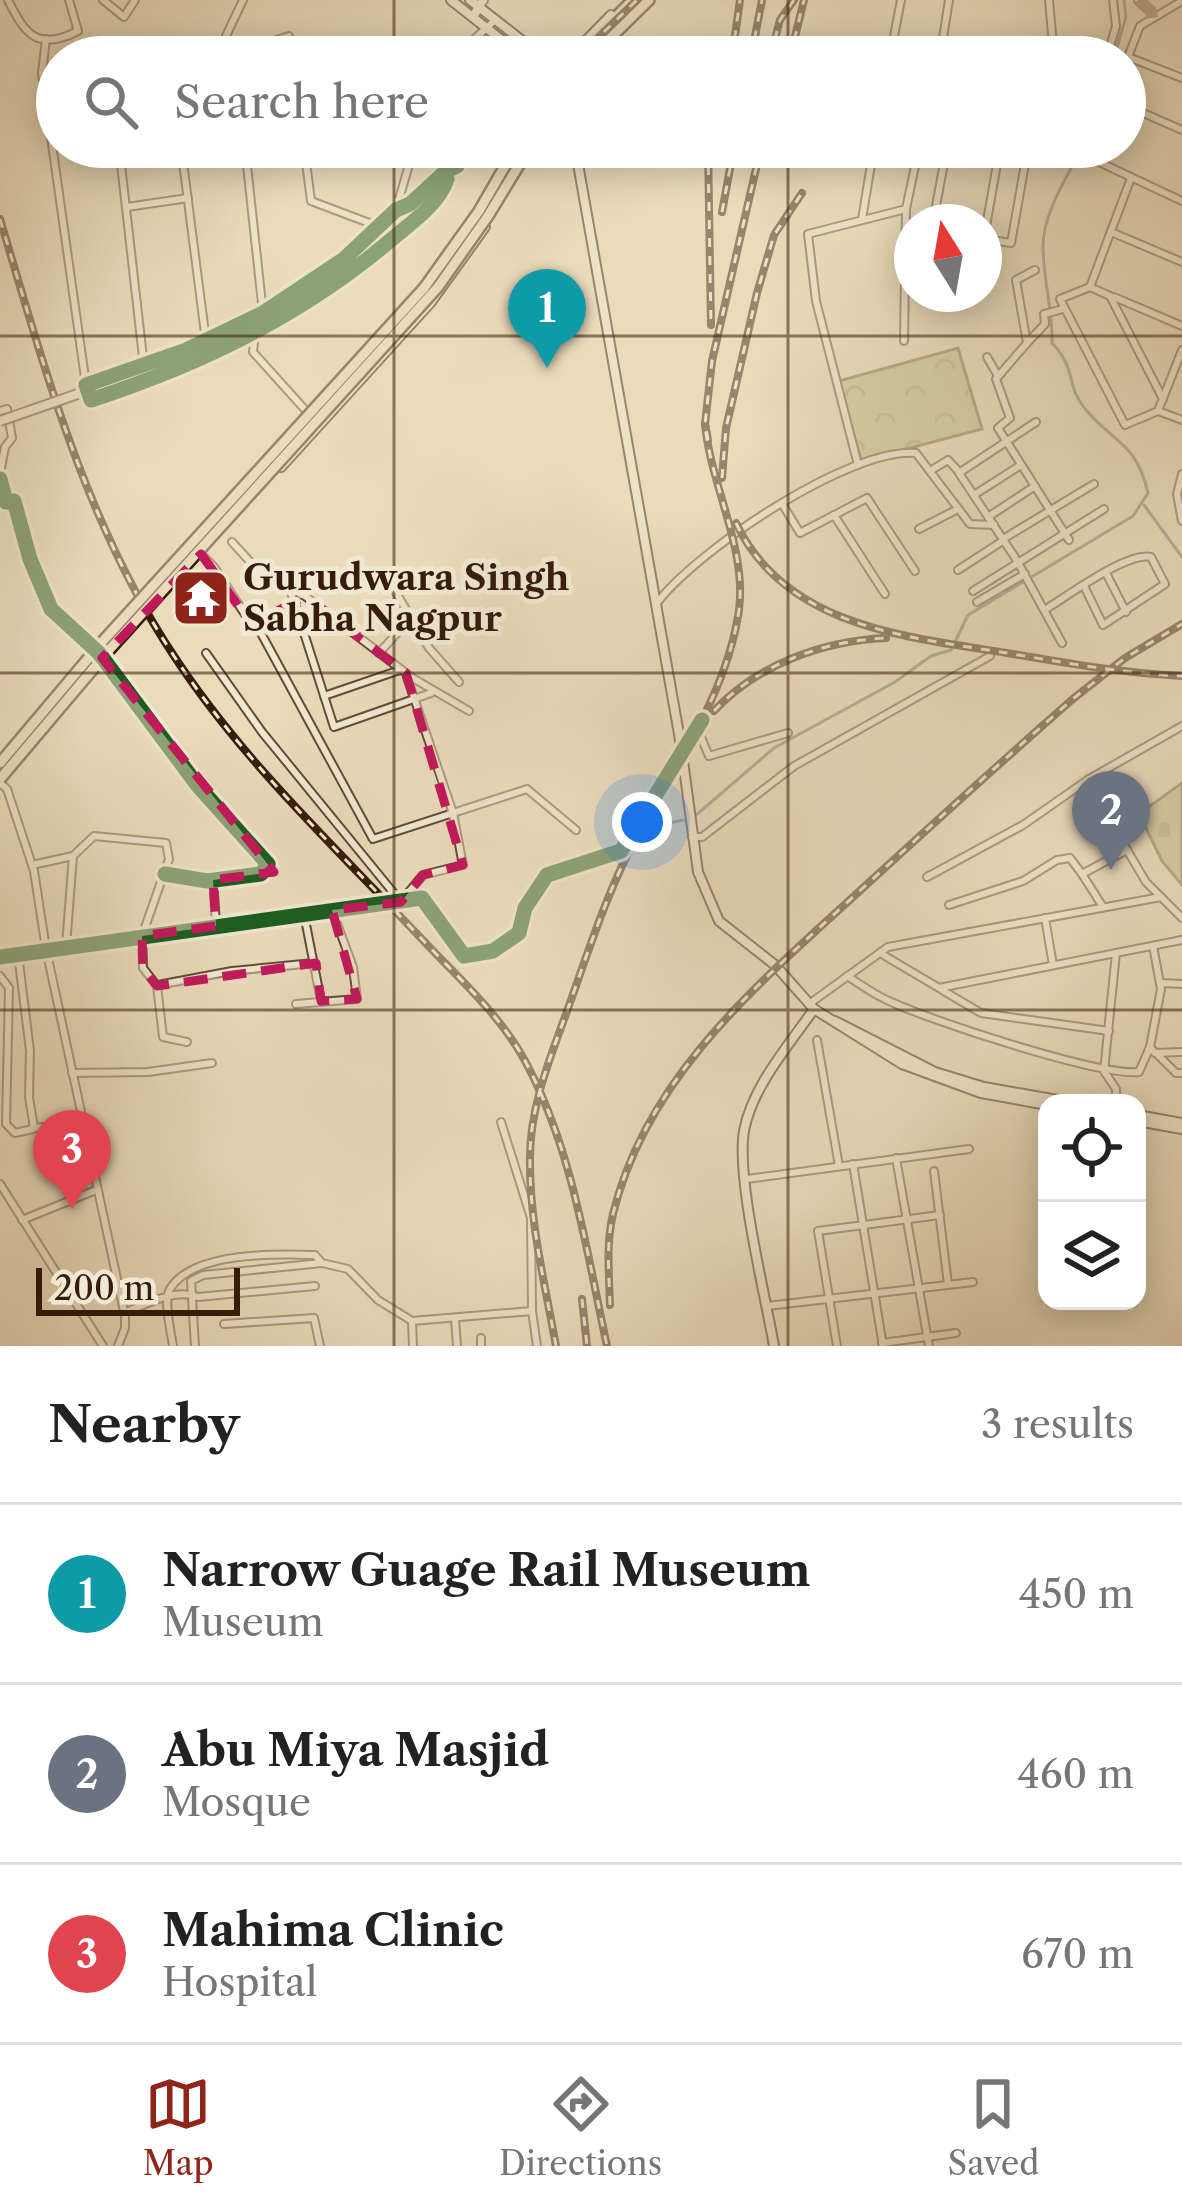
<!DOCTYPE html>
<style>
:root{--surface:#fff;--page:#f6f6f6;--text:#222;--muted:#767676;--line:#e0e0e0;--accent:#8f2418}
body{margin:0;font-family:"Libre Caslon Text",serif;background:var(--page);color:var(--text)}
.controls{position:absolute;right:36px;bottom:36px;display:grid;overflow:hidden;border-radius:24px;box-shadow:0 6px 30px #0003}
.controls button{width:108px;height:108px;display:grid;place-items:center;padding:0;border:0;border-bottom:3px solid var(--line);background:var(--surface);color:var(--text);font:60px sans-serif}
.compass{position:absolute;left:894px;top:204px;width:108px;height:108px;border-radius:50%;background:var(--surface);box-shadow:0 6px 30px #0003;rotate:349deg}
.scale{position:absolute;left:36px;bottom:30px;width:204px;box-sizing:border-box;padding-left:12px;border:6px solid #361d09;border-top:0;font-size:33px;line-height:42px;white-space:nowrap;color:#361d09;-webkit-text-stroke:9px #f1e8d3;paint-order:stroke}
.you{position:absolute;left:642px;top:822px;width:42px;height:42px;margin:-30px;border:9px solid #fff;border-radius:50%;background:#1a73e8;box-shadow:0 0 0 18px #1a73e833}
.badge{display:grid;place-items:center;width:78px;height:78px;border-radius:50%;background:var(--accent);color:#fff;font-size:39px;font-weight:700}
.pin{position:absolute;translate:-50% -99px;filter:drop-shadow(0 3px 6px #0008)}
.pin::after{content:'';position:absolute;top:63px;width:42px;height:36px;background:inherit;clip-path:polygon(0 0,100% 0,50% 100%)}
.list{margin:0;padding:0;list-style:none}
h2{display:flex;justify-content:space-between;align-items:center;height:156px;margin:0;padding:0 48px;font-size:51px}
h2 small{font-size:39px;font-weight:400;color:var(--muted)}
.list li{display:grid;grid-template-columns:78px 1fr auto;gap:36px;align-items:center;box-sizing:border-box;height:180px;padding:0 48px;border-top:3px solid var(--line)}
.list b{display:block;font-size:45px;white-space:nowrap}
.list p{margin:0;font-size:39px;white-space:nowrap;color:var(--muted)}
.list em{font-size:39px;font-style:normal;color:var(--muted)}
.icon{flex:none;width:66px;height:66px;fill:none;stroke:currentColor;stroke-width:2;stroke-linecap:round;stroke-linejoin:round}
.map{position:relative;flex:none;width:1182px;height:1346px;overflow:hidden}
.search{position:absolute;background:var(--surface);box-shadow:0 6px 30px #0003;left:36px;right:36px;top:36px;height:132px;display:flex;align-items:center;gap:30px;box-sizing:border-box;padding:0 42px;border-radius:66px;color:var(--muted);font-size:45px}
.sheet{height:696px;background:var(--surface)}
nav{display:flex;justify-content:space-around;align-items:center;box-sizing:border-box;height:168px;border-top:3px solid var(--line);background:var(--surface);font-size:33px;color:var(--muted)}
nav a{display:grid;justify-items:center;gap:6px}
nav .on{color:var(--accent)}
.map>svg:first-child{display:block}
.cemetery{fill:url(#cemetery-stones);stroke:#7a6e4a;stroke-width:3}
.park{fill:url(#park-crowns);stroke:#7a6e4a;stroke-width:3}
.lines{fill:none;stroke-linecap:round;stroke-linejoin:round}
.stream{stroke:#717c6a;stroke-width:3}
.minor-casing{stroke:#634c36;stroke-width:10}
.tertiary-casing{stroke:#634c36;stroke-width:12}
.secondary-casing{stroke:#361d09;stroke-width:12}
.primary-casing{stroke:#361d09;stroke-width:14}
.minor{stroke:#f1e8d3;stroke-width:6}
.tertiary{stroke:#f1e8d3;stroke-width:8}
.secondary{stroke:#f1e8d3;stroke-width:8}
.primary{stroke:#eadbbb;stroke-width:9}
.rail-casing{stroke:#361d09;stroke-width:8}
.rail{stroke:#f1e8d3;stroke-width:3;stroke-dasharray:9;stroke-linecap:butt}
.tertiary-bridge-casing{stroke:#634c36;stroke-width:12;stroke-linecap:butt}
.secondary-bridge-casing{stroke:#361d09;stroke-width:12;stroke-linecap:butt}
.primary-bridge-casing{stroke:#361d09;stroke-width:14;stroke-linecap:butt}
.tertiary-bridge{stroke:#f1e8d3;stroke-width:8}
.secondary-bridge{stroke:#f1e8d3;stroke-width:8}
.primary-bridge{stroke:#eadbbb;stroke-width:9}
.quiet{stroke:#8d6e63;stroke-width:12;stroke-dasharray:24 12;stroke-linecap:butt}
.cycleway-casing{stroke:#f1e8d3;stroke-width:22}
.cycleway{stroke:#1b5e20;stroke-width:15}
.marked{fill:none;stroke:#c2185b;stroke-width:9;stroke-dasharray:24 15;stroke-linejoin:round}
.grid{fill:none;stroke:#361d09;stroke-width:3;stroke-opacity:0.55}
.labels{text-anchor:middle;stroke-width:10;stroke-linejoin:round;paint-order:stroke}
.poi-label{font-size:36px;font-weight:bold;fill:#361d09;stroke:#f1e8d3;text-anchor:start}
</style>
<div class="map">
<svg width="1182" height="1346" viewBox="0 0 1182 1346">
<defs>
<pattern id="cemetery-stones" width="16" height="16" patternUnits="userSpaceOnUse" patternTransform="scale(3)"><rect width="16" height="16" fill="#bfbe8b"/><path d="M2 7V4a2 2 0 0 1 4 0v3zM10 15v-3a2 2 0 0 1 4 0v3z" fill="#a5a377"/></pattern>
<pattern id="park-crowns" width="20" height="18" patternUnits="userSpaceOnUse" patternTransform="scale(3)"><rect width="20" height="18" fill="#bfbe8b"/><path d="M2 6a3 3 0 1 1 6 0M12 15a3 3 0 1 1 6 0" fill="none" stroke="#a5a377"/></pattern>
</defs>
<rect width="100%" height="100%" fill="#eadbbb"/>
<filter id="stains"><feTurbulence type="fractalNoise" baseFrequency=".00167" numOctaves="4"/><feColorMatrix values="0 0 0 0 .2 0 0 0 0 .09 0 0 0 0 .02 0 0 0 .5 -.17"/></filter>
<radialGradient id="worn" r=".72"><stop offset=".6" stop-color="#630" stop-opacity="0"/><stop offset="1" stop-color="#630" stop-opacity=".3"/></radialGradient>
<!-- cemetery -->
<path class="cemetery" d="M1182,783V885L1162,861L1139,814Z"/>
<!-- park -->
<path class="park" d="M958,348L982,429L861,461L839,381Z"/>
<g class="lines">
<!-- stream -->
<g class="stream">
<path d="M1114,57L1126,17L1124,0"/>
<path d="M1144,505L1182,557"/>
<path d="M623,810C638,831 660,825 683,820"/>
<path d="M695,816L774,748L895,682L931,656L951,650L968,615L1133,516L1148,493C1136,442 1116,445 1086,410C1065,386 1078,370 1052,343C1053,310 1043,279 1043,246C1043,213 1068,176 1082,147"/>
</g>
<!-- minor casing -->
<g class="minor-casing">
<g id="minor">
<path d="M8,0C25,34 37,52 78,31L69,0"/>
<path d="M103,0L124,17L135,0"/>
<path d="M1049,0L1054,57"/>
<path d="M1138,0L1151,11L1152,18"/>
<path d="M1182,1L1140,26L1128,57L1182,78"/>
<path d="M46,39L42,73L86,385"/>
<path d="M231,53L226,36L243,0"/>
<path d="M231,54L289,36L292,57"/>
<path d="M455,57L495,20"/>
<path d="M890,57L901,0"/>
<path d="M940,57L949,0"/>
<path d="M1107,57L1116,26L1113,0"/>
<path d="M1125,105L1182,130"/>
<path d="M119,147L144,366"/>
<path d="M181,147L206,341"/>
<path d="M245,147L263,313"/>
<path d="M304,147L311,201L380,227"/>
<path d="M1067,147L1182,201"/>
<path d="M447,180C440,202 416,219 398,234C307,312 204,363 91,400L86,385L186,350L263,313L344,259L396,210L410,204L454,168"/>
<path d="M127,207L188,198"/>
<path d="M906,209L919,147"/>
<path d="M396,210L414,147"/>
<path d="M862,219L874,147"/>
<path d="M933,222L947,147"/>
<path d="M1111,232L1182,262"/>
<path d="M984,238L1000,147"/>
<path d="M985,239L1011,243L1028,147"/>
<path d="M1035,270L1016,280L1027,343L996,379L1010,418L998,428L1069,540"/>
<path d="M1090,287L1131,178"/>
<path d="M1114,297L1182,326"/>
<path d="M255,331L253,352L308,413"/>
<path d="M1027,343L1045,324L1044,314L1063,309"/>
<path d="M987,357L998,376"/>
<path d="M1163,399L1110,296L1090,287L1060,299L1125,425L1158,411L1182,420"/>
<path d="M0,411L7,409L12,438L5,447L0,473"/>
<path d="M1158,411L1182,350"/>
<path d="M1036,422L959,473L1016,559L1062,643"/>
<path d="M858,465L816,301L808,234L906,209L904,341"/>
<path d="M930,471L948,460L959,472"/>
<path d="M1182,474L1177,494L1182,521"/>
<path d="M0,479L6,502L14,501L30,559L51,609L99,653L198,786L268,864L261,874L207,881L165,874"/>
<path d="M974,495L1021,465"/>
<path d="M783,505L800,533L867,498L915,571"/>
<path d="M834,515L885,594"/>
<path d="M988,517L1035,486"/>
<path d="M919,529L958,509"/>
<path d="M1003,539L1094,484"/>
<path d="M232,542L264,577L305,596L411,677L469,711"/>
<path d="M201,554L214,567L250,622L256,624L373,839L527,789L576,830"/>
<path d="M958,570L1004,540"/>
<path d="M1106,573L1126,612"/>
<path d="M385,574L429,648L459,682"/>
<path d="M290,589L334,727L431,693"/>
<path d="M973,591L1104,509"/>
<path d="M977,602L1025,574"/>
<path d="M657,603C696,551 850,447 916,453L970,524L994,525"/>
<path d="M1046,609C1069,595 1127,552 1151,557L1165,584L1103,625L1084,586"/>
<path d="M256,624L295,605"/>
<path d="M206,653L262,732L401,902"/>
<path d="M379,653L409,620"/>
<path d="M324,696L400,670"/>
<path d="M697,728L709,756L788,733"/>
<path d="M1089,779L1127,850"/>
<path d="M0,783L7,789L34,871L46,949L125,1316V1328L118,1346"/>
<path d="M692,837H702L794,766L990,656"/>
<path d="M32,865L73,856L94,836L166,843L169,859L142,936L143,968L157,986L163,1037L187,1042"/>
<path d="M927,877L1023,825L1089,779L1182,726"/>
<path d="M213,880L216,924"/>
<path d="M403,899L423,875L463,865L453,813L407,677"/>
<path d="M949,905L1023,881L1057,860L1070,858L1082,874"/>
<path d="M1103,907L1082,874L1127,850L1146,882L1161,897"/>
<path d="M304,914L321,1001"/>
<path d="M1045,918L1053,965"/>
<path d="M66,946L73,856"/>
<path d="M1153,946L1161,989L1150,1047L1155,1053L1182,1052"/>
<path d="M880,953L939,988L1182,940"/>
<path d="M18,954L30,1051L29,1097L34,1128L73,1124L81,1128"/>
<path d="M0,957L422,898L464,956L493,951L519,933L525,908L547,875L621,851L702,720"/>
<path d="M0,976L9,988L6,1124L15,1133L33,1129"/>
<path d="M847,976C860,984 873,994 887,1000C928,1020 1099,1076 1139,1072L1150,1047"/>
<path d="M1160,983L1182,984"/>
<path d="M158,985L232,971L314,963"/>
<path d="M942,990L981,1013L1109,1031"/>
<path d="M296,1004L357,999L353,967L332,910"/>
<path d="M809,1004L888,947L1161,897L1182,918"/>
<path d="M817,1040L839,1166"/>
<path d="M1157,1054L1176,1073H1182"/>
<path d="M72,1073L148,1072L212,1063"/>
<path d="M1116,1103V1089L1104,1071L1116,953"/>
<path d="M896,1158L929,1346"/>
<path d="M853,1164L883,1346"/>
<path d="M934,1171L948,1284"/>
<path d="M747,1179L969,1149"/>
<path d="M0,1184L103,1346"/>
<path d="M22,1220L96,1190"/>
<path d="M767,1306L973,1282"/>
<path d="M532,1311L537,1346"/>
<path d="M124,1313C147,1304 174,1288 198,1297L315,1286"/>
<path d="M455,1319L457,1346"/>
<path d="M412,1321L532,1311L531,1218L501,1122"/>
<path d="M224,1324L314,1318L320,1346"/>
<path d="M882,1343L956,1333"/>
<path d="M173,1346C171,1332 163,1301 170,1289C193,1251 276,1254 315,1255L322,1263L348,1269L378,1300L412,1321L413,1346"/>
<path d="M195,1346L191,1281L203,1275L322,1263"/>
<path d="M481,1346V1338"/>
<path d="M837,1346L818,1231L940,1215"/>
</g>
</g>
<!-- tertiary casing -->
<g class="tertiary-casing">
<g id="tertiary">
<path d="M473,17L483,0"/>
<path d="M431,195L477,147"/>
</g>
</g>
<!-- secondary casing -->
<g class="secondary-casing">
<g id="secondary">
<path d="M451,0L523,57"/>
<path d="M470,0L543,57"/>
<path d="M576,51L611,15"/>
<path d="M575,147L679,734"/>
<path d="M281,467L431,302L485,227"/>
<path d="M88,660L95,658L161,586"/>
<path d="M684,768L698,872L719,921L775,965L814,1009L902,1064L981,1093L1047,1105"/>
<path d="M835,1021L935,1072L984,1087L1075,1103"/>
<path d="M1137,1115L1182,1123"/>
<path d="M1137,1121L1182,1129"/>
<path d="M774,1346C765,1294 736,1178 744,1131C752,1087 789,1045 814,1009"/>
</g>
</g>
<!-- primary casing -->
<g class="primary-casing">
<g id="primary">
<path d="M575,57L633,0"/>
<path d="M591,57L649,0"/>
</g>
</g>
<!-- minor -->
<use href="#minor" class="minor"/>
<!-- tertiary -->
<use href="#tertiary" class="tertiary"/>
<!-- secondary -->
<use href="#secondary" class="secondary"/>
<!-- primary -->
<use href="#primary" class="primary"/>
<!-- rail casing -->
<g class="rail-casing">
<g id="rail">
<path d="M578,57L637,0"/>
<path d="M732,57L740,0"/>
<path d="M751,57L762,0"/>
<path d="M770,57L780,20L794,0"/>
<path d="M790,57L804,0"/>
<path d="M708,148L711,325"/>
<path d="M722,212L734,147"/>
<path d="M0,219C45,370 86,524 174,656C243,761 333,845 419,936C455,975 498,1012 524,1059C572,1147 586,1249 607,1346"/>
<path d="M708,440L705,424L712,361L761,147"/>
<path d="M722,478L726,428L757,293L774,235L802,193"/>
<path d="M736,523C785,627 907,637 1007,653C1065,663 1123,673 1182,676"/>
<path d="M714,711C758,664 823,641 886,638"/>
<path d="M0,772C92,665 186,560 281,456C371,358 460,264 525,147"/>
<path d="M582,1299L587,1346"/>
<path d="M610,1305C609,1274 606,1244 613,1214C647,1074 763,980 864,887C934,823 1003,760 1074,698L1125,658L1182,624"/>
<path d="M556,1346C545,1284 529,1221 530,1157C530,1103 553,1051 571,1000C591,943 610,885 639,832C678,760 727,693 739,610C747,548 711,487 705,424"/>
</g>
</g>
<!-- rail -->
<use href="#rail" class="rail"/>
<!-- tertiary-bridge casing -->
<g class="tertiary-bridge-casing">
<path id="tertiary-bridge" d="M0,421L224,343L300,302L431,195"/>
</g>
<!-- secondary-bridge casing -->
<g class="secondary-bridge-casing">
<path id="secondary-bridge" d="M679,734L684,768"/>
</g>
<!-- primary-bridge casing -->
<g class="primary-bridge-casing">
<g id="primary-bridge">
<path d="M0,763L102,642L424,288L479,211L516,147"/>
<path d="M0,779L110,649L438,287L488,216L530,147"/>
</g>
</g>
<!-- tertiary-bridge -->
<use href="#tertiary-bridge" class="tertiary-bridge"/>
<!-- secondary-bridge -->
<use href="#secondary-bridge" class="secondary-bridge"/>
<!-- primary-bridge -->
<use href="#primary-bridge" class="primary-bridge"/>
<!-- quiet -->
<path class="quiet" d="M1138,0L1151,11L1152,18"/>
<!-- cycleway casing -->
<g class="cycleway-casing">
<g id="cycleway">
<path d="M447,179C439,204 412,222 392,239C303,315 201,364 91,400L86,385L186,350L263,313L344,259L396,210L410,204L446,171L457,166"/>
<path d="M0,479L6,502L14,501L30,559L51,609L99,653L198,786L268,864L261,874L207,881L165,874"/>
<path d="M0,957L422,898L464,956L493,951L519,933L525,908L547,875L621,851L702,720"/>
</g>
</g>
<!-- cycleway -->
<use href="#cycleway" class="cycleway"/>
</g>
<!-- marked area -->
<path d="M0 0H1182V1346H0ZM201,554L252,625L305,596L406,673L463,865L423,875L401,902L332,910L357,999L321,1001L316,963L157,986L143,968L142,936L216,926L213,880L274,872L102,658Z" fill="#eadbbb" fill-opacity=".55" fill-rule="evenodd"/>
<path class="marked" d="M201,554L252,625L305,596L406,673L463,865L423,875L401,902L332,910L357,999L321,1001L316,963L157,986L143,968L142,936L216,926L213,880L274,872L102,658Z"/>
<!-- grid -->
<path class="grid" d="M394,0V57M788,0V57M394,147V1346M788,147V1346M0,336H1182M0,673H1182M0,1010H1182"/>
<!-- icons -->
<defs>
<g id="temple-square" transform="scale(3)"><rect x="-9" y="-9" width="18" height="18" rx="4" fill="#8f2418" stroke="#f1e8d3"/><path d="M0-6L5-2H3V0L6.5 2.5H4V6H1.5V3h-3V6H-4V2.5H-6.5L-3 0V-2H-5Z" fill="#fff"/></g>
</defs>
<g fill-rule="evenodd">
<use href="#temple-square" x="201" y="598"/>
</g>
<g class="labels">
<!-- poi labels -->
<g class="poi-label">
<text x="243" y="590">Gurudwara Singh<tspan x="243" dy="41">Sabha Nagpur</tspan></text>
</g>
</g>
<rect width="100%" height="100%" filter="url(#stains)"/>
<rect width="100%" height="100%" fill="url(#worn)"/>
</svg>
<div class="controls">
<button><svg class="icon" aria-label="locate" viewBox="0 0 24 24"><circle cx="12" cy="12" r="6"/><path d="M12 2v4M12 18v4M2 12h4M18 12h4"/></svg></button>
<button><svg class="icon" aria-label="layers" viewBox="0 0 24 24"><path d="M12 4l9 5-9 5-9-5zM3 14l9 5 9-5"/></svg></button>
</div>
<svg class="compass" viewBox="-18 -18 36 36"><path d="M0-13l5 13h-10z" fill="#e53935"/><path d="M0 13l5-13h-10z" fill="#767676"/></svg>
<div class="scale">200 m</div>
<div class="you"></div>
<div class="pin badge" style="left:547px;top:368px;background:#0f9aa8">1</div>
<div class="pin badge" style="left:1111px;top:870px;background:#6b7280">2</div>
<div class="pin badge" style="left:72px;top:1209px;background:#e0444e">3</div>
<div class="search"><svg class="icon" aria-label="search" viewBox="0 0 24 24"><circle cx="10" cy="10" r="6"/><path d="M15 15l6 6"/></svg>Search here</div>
</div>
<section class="sheet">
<h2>Nearby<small>3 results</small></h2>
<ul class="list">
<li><span class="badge" style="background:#0f9aa8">1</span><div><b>Narrow Guage Rail Museum</b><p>Museum</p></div><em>450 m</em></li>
<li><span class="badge" style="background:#6b7280">2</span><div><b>Abu Miya Masjid</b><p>Mosque</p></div><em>460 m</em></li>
<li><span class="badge" style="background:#e0444e">3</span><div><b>Mahima Clinic</b><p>Hospital</p></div><em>670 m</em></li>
</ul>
</section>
<nav>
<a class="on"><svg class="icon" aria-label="map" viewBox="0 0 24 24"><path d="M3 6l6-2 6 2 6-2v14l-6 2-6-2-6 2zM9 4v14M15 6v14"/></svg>Map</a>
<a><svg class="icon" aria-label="directions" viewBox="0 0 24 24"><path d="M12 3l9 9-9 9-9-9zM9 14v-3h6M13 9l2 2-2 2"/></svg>Directions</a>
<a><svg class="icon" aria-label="saved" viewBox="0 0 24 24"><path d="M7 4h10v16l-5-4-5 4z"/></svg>Saved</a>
</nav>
